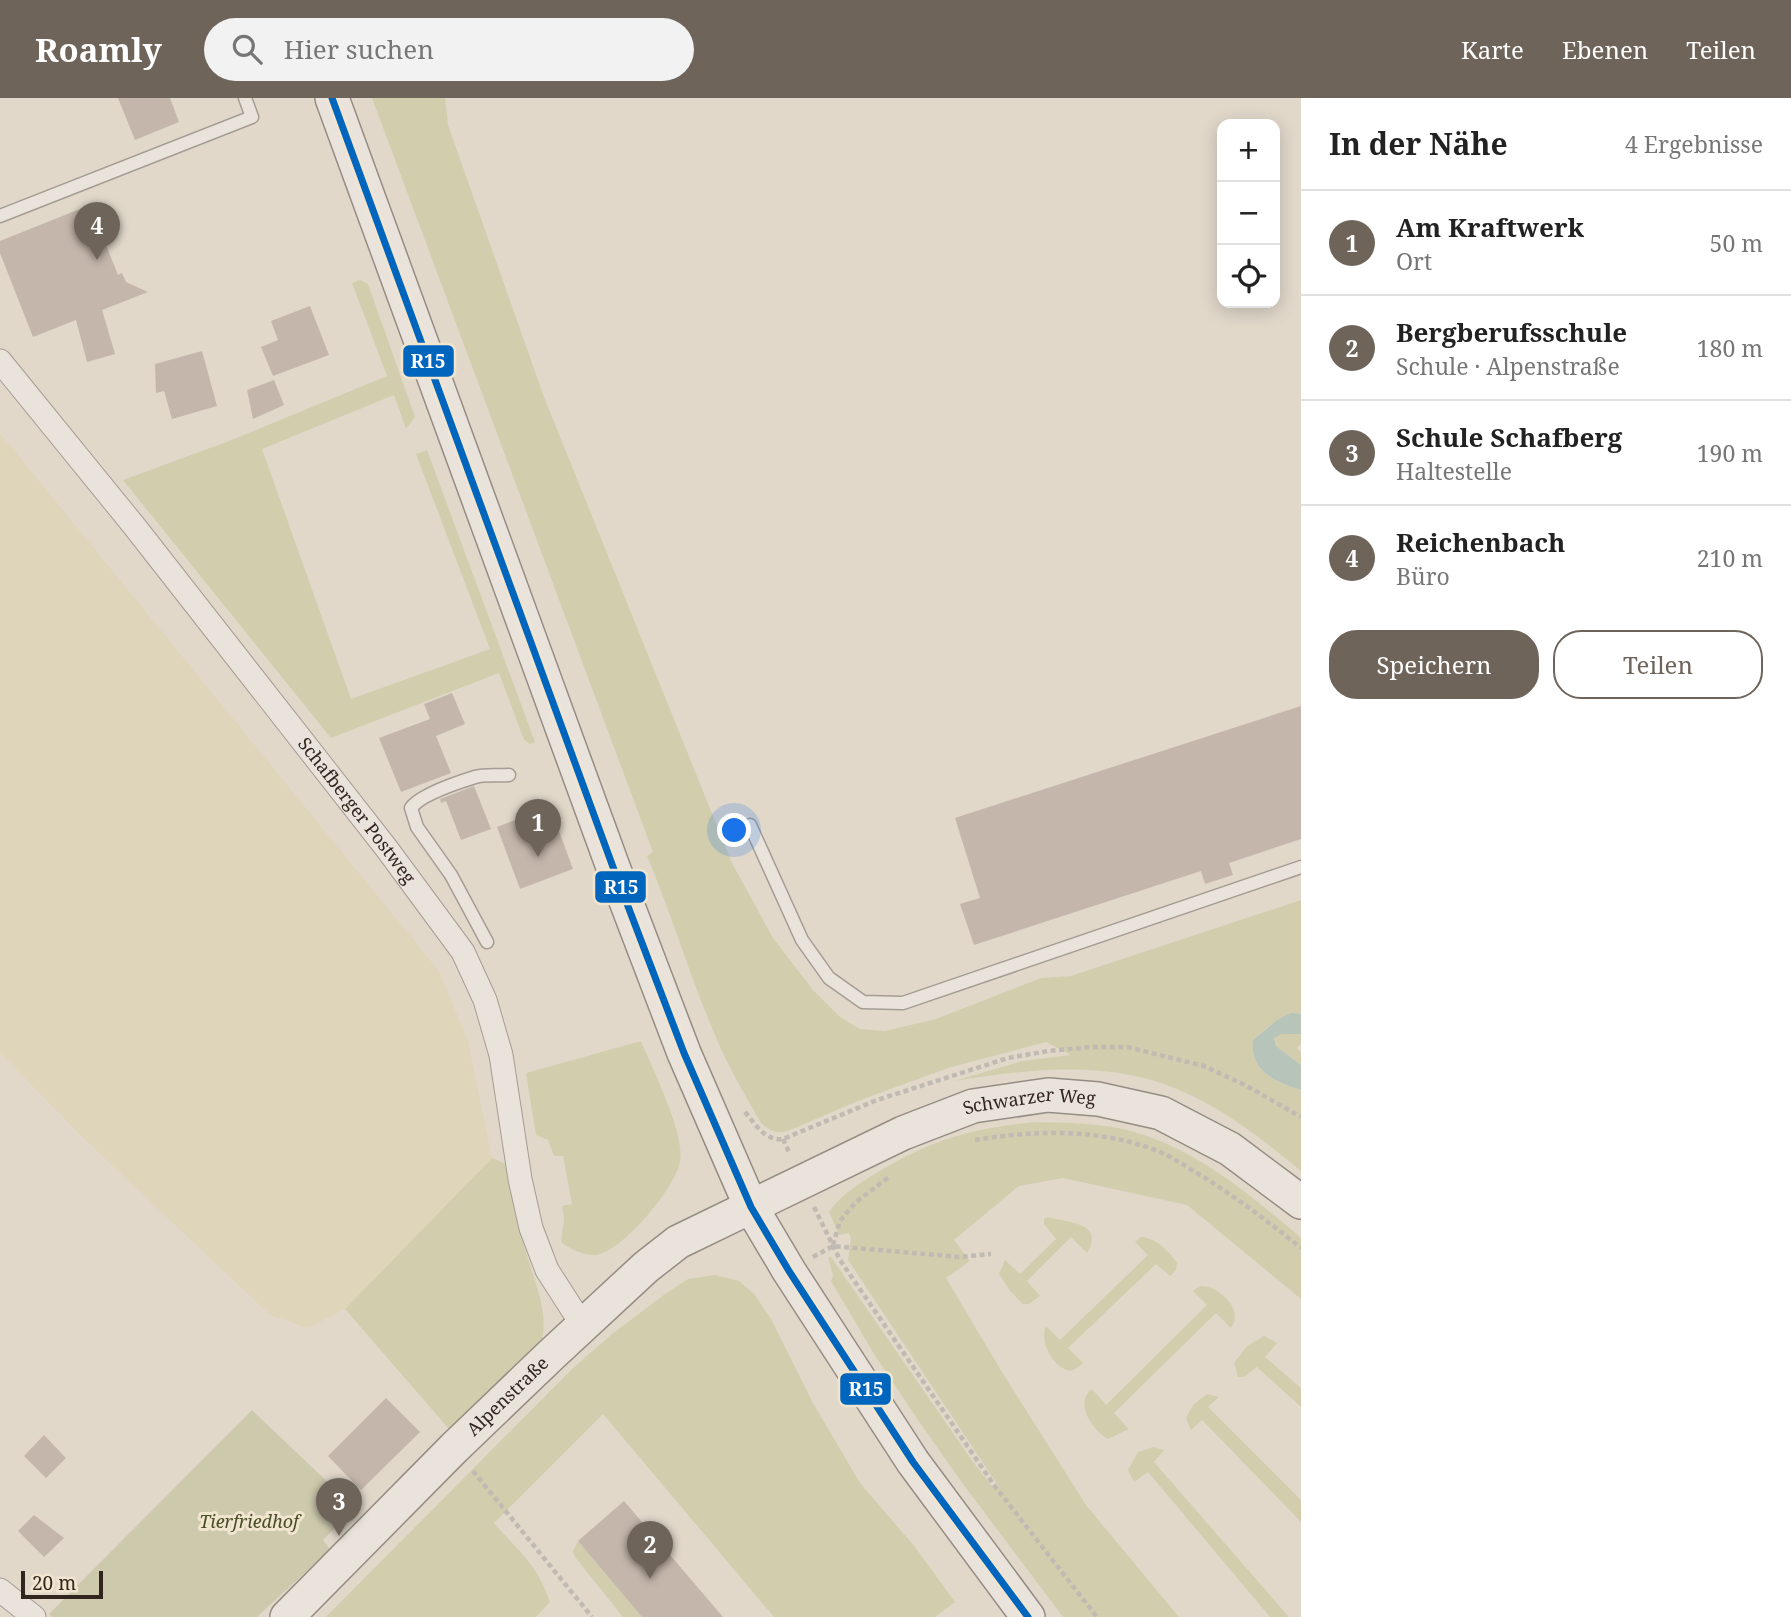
<!DOCTYPE html>
<html lang="de">
<meta charset="utf-8">
<style>
:root{--surface:#fff;--page:#f2f2f2;--text:#222;--muted:#767676;--line:#e0e0e0;--accent:#6f645a}
body{margin:0;font-family:"Noto Serif",serif;background:var(--page);color:var(--text)}
.controls{position:absolute;right:21px;top:21px;display:grid;overflow:hidden;border-radius:14px;box-shadow:0 4px 18px #0003}
.controls button{width:63px;height:63px;display:grid;place-items:center;padding:0;border:0;border-bottom:2px solid var(--line);background:var(--surface);color:var(--text);font:35px sans-serif}
.scale{position:absolute;left:21px;bottom:18px;width:82px;box-sizing:border-box;padding-left:7px;border:4px solid #32251d;border-top:0;font-size:19px;line-height:24px;white-space:nowrap;color:#32251d;-webkit-text-stroke:5px #f2e5d0;paint-order:stroke}
.you{position:absolute;left:735px;top:733px;width:24px;height:24px;margin:-18px;border:5px solid #fff;border-radius:50%;background:#1a73e8;box-shadow:0 0 0 10px #1a73e833}
.badge{display:grid;place-items:center;width:46px;height:46px;border-radius:50%;background:var(--accent);color:#fff;font-size:23px;font-weight:700}
.pin{position:absolute;translate:-50% -58px;filter:drop-shadow(0 2px 4px #0008)}
.pin::after{content:'';position:absolute;top:37px;width:24px;height:21px;background:inherit;clip-path:polygon(0 0,100% 0,50% 100%)}
.list{margin:0;padding:0;list-style:none}
h2{display:flex;justify-content:space-between;align-items:center;height:91px;margin:0;padding:0 28px;font-size:30px}
h2 small{font-size:23px;font-weight:400;color:var(--muted)}
.list li{display:grid;grid-template-columns:46px 1fr auto;gap:21px;align-items:center;box-sizing:border-box;height:105px;padding:0 28px;border-top:2px solid var(--line)}
.list b{display:block;font-size:26px;white-space:nowrap}
.list p{margin:0;font-size:23px;white-space:nowrap;color:var(--muted)}
.list em{font-size:23px;font-style:normal;color:var(--muted)}
.actions{display:flex;gap:14px;padding:21px 28px}
.actions a{flex:1;padding:16px 0;border:2px solid var(--accent);border-radius:28px;text-align:center;font-size:24px;color:var(--accent)}
.actions .main{background:var(--accent);color:#fff}
.icon{flex:none;width:38px;height:38px;fill:none;stroke:currentColor;stroke-width:2;stroke-linecap:round;stroke-linejoin:round}
.map{position:relative;flex:none;width:1301px;height:1519px;overflow:hidden}
header{display:flex;align-items:center;gap:42px;box-sizing:border-box;height:98px;padding:0 35px;background:var(--accent);color:#fff}
header strong{font-size:33px}
nav{display:flex;gap:38px;margin-inline-start:auto;font-size:24px}
.search{width:490px;height:63px;background:var(--page);display:flex;align-items:center;gap:18px;box-sizing:border-box;padding:0 24px;border-radius:38px;color:var(--muted);font-size:26px}
main{display:flex}
aside{flex:1;background:var(--surface)}
.map>svg:first-child{display:block}
.farmland{fill:#dfd5bb}
.green{fill:#d2cead}
.cemetery{fill:#ccc9ad}
.water{fill:#b6c4ba}
.building{fill:#c4b6ab}
.lines{fill:none;stroke-linecap:round;stroke-linejoin:round}
.lane-casing{stroke:#a59d94;stroke-width:15}
.street-casing{stroke:#a59d94;stroke-width:25}
.secondary-casing{stroke:#958d83;stroke-width:36}
.path{stroke:#c1bab3;stroke-width:4.5;stroke-dasharray:5 3.5;stroke-linecap:butt}
.lane{stroke:#e9e3db;stroke-width:12}
.street{stroke:#e9e3db;stroke-width:23}
.secondary{stroke:#e9e3db;stroke-width:33}
.bus-1-casing{stroke:#f2e5d0;stroke-width:12}
.bus-1{stroke:#0065bd;stroke-width:7}
.labels{text-anchor:middle;stroke-width:6;stroke-linejoin:round;paint-order:stroke}
.street-label{font-size:18px;fill:#32251d;stroke:#f2e5d0}
.park-label{font-size:18px;font-style:italic;fill:#474d25;stroke:#f2e5d0}
.line-badge{stroke:#f2e5d0;stroke-width:2.5}
.badge-label{font-size:19px;text-anchor:middle;font-weight:bold;fill:#fff}
</style>
<header>
<strong>Roamly</strong>
<div class="search"><svg class="icon" aria-label="search" viewBox="0 0 24 24"><circle cx="10" cy="10" r="6"/><path d="M15 15l6 6"/></svg>Hier suchen</div>
<nav><a>Karte</a><a>Ebenen</a><a>Teilen</a></nav>
</header>
<main>
<div class="map">
<svg width="1301" height="1519" viewBox="0 0 1301 1519">
<rect width="100%" height="100%" fill="#e1d8ca"/>
<!-- farmland -->
<path class="farmland" d="M0,335L439,873L468,943L492,1060L345,1211L308,1230L270,1217L80,1037L0,955Z"/>
<!-- green -->
<g class="green">
<path d="M372,0H445L448,27L544,299L732,765L773,840L813,892L840,919L860,931L885,933L936,921L1041,880L1071,878L1301,802V916C1281,915 1267,930 1253,942C1250,974 1275,984 1301,992V1073C1259,1038 1214,1003 1161,985C1095,963 1021,972 954,983L1022,963L1071,957L1046,944L948,970L858,1003L788,1033C776,1036 770,1033 761,1025C746,999 730,972 718,944C691,883 673,819 647,758L653,754Z"/>
<path d="M360,182L368,186L415,319L406,331L394,297L262,351L351,601L490,551L416,356L427,352L535,644L530,646L524,642L499,575L331,640L123,382L229,343L387,278L352,185Z"/>
<path d="M1296,935L1301,936V946L1297,950L1301,954V967L1276,948L1274,939L1281,936Z"/>
<path d="M641,943C652,970 686,1037 680,1064C675,1090 623,1153 596,1157C584,1158 570,1151 561,1144L564,1121L562,1108L572,1106L563,1058H554L548,1042L536,1037L526,975Z"/>
<path d="M1037,1024C1073,1025 1110,1025 1144,1037C1205,1058 1253,1099 1301,1140V1201L1187,1107L1063,1080L1019,1088L954,1142L970,1163L946,1180L1002,1274L1086,1407L1179,1519H1063L960,1382L916,1319L874,1256L831,1183L833,1177L828,1160L831,1159L971,1361L994,1391L999,1389L848,1162L851,1140L849,1135L839,1137L829,1114C839,1099 854,1089 870,1079C927,1043 969,1030 1037,1024Z"/>
<path d="M492,1060L506,1066C512,1094 518,1122 525,1150C533,1181 550,1214 541,1245L458,1330H448L345,1211Z"/>
<path d="M1048,1119C1070,1125 1105,1125 1087,1155L1071,1139L1027,1183L1040,1198L1029,1206H1023L1010,1193L999,1176L1005,1162L1020,1176L1056,1141L1044,1126V1121Z"/>
<path d="M1141,1139C1156,1140 1169,1153 1177,1165L1176,1172L1170,1178L1156,1166L1068,1250L1083,1265C1078,1269 1074,1274 1067,1272C1052,1268 1039,1242 1046,1228L1060,1242L1148,1157L1135,1144Z"/>
<path d="M715,1177L739,1183L755,1197L771,1221L813,1305L860,1385L915,1449L955,1504L935,1519H774L603,1316L494,1425C520,1455 536,1464 550,1504L536,1519H326L573,1270L612,1236L665,1196L688,1181Z"/>
<path d="M1200,1188C1219,1187 1245,1212 1231,1230L1216,1215L1114,1315L1129,1331L1108,1341C1093,1333 1073,1304 1092,1291L1106,1307L1207,1207L1193,1193Z"/>
<path d="M1264,1238L1277,1245L1265,1259L1301,1290V1309L1257,1269L1244,1279H1238L1234,1265L1247,1248Z"/>
<path d="M1207,1296L1219,1299L1208,1309L1301,1402V1424L1202,1322L1191,1332L1186,1320L1193,1307Z"/>
<path d="M1153,1349L1164,1352L1154,1364L1289,1519H1270L1148,1374L1134,1384L1128,1372L1138,1354Z"/>
<path d="M578,1443L642,1519H623L575,1459L573,1453Z"/>
</g>
<!-- cemetery -->
<path class="cemetery" d="M252,1312L355,1410L323,1442L330,1451L257,1519H53L49,1516Z"/>
<!-- water -->
<path class="water" d="M1291,915L1301,916V936H1281L1274,940L1276,948L1301,967V992C1275,984 1250,974 1253,942L1277,922Z"/>
<!-- building -->
<g class="building">
<path d="M118,0H170L179,24L135,42Z"/>
<path d="M90,107L118,177L122,175L126,184L148,194L102,212L115,256L87,264L76,222L33,239L0,155V143Z"/>
<path d="M310,208L329,257L273,278L261,249L278,242L271,223Z"/>
<path d="M202,253L217,308L172,321L164,293L156,295L155,266Z"/>
<path d="M274,282L284,307L253,321L247,292Z"/>
<path d="M452,595L465,626L436,638L451,675L401,694L379,640L430,621L424,606Z"/>
<path d="M1301,608V741L1229,765L1233,777L1205,786L1201,773L974,847L960,806L980,800L955,720Z"/>
<path d="M474,688L491,731L461,742L446,703L441,705L440,701Z"/>
<path d="M550,709L573,771L520,791L497,729Z"/>
<path d="M386,1300L420,1334L361,1392L328,1358Z"/>
<path d="M44,1337L66,1360L46,1380L24,1358Z"/>
<path d="M624,1403L723,1519H642L578,1443Z"/>
<path d="M34,1417L64,1440L44,1459L18,1433Z"/>
</g>
<g class="lines">
<!-- lane casing -->
<g class="lane-casing">
<g id="lane">
<path d="M0,118L252,19L245,0"/>
<path d="M750,727L802,842L829,880L863,904L903,905L1301,769"/>
<path d="M487,844L451,777L417,729L411,710C420,697 459,684 475,679C485,676 498,678 509,677"/>
</g>
</g>
<!-- street casing -->
<g class="street-casing">
<g id="street">
<path id="s1" d="M0,263L135,429L387,751L463,854L485,902L501,957L520,1081L531,1130L547,1172L583,1228"/>
<path d="M0,1492L34,1519"/>
</g>
</g>
<!-- secondary casing -->
<g class="secondary-casing">
<g id="secondary">
<path d="M332,0L613,769L684,955L751,1109L789,1173L913,1364L1028,1519"/>
<path id="s2" d="M287,1519L454,1350L551,1257L646,1169L678,1144L903,1035L973,1008L1048,997L1098,1001L1161,1015L1230,1051L1301,1104"/>
</g>
</g>
<!-- path -->
<g class="path">
<path d="M745,1014C756,1027 765,1043 783,1041L877,1002L1008,960L1048,953L1091,949H1127L1204,968L1245,987L1301,1019"/>
<path d="M783,1041L790,1056"/>
<path d="M975,1042C1036,1032 1101,1030 1160,1054C1174,1060 1188,1070 1202,1078C1237,1100 1269,1124 1301,1150"/>
<path d="M814,1109L840,1162L994,1387L1097,1519"/>
<path d="M833,1147L840,1123L855,1105L890,1078"/>
<path d="M813,1159L833,1148L959,1159L991,1156"/>
<path d="M473,1373L592,1519"/>
</g>
<!-- lane -->
<use href="#lane" class="lane"/>
<!-- street -->
<use href="#street" class="street"/>
<!-- secondary -->
<use href="#secondary" class="secondary"/>
<!-- bus-1 casing -->
<g class="bus-1-casing">
<path id="bus-1" d="M332,0L613,769L684,955L751,1109L789,1173L913,1364L1028,1519"/>
</g>
<!-- bus-1 -->
<use href="#bus-1" class="bus-1"/>
</g>
<g class="labels">
<!-- street labels -->
<g class="street-label">
<text dy="6" stroke="none"><textPath href="#s1" startOffset="574">Schafberger Postweg</textPath></text>
<text dy="6" stroke="none"><textPath href="#s2" startOffset="924">Schwarzer Weg</textPath></text>
<text dy="6" stroke="none"><textPath href="#s2" startOffset="312">Alpenstraße</textPath></text>
</g>
<!-- park labels -->
<g class="park-label">
<text x="249" y="1430">Tierfriedhof</text>
</g>
</g>
<g class="line-badge">
<rect x="402" y="246" width="53" height="34" rx="7" fill="#0065bd"/>
<rect x="594" y="772" width="53" height="34" rx="7" fill="#0065bd"/>
<rect x="839" y="1274" width="53" height="34" rx="7" fill="#0065bd"/>
</g>
<g class="badge-label">
<text x="428" y="270">R15</text>
<text x="621" y="796">R15</text>
<text x="866" y="1298">R15</text>
</g>
</svg>
<div class="controls">
<button>+</button>
<button>−</button>
<button><svg class="icon" aria-label="locate" viewBox="0 0 24 24"><circle cx="12" cy="12" r="6"/><path d="M12 2v4M12 18v4M2 12h4M18 12h4"/></svg></button>
</div>
<div class="scale">20 m</div>
<div class="you"></div>
<div class="pin badge" style="left:538px;top:759px">1</div>
<div class="pin badge" style="left:650px;top:1481px">2</div>
<div class="pin badge" style="left:339px;top:1438px">3</div>
<div class="pin badge" style="left:97px;top:162px">4</div>
</div>
<aside>
<h2>In der Nähe<small>4 Ergebnisse</small></h2>
<ul class="list">
<li><span class="badge">1</span><div><b>Am Kraftwerk</b><p>Ort</p></div><em>50 m</em></li>
<li><span class="badge">2</span><div><b>Bergberufsschule</b><p>Schule · Alpenstraße</p></div><em>180 m</em></li>
<li><span class="badge">3</span><div><b>Schule Schafberg</b><p>Haltestelle</p></div><em>190 m</em></li>
<li><span class="badge">4</span><div><b>Reichenbach</b><p>Büro</p></div><em>210 m</em></li>
</ul>
<div class="actions"><a class="main">Speichern</a><a>Teilen</a></div>
</aside>
</main>
